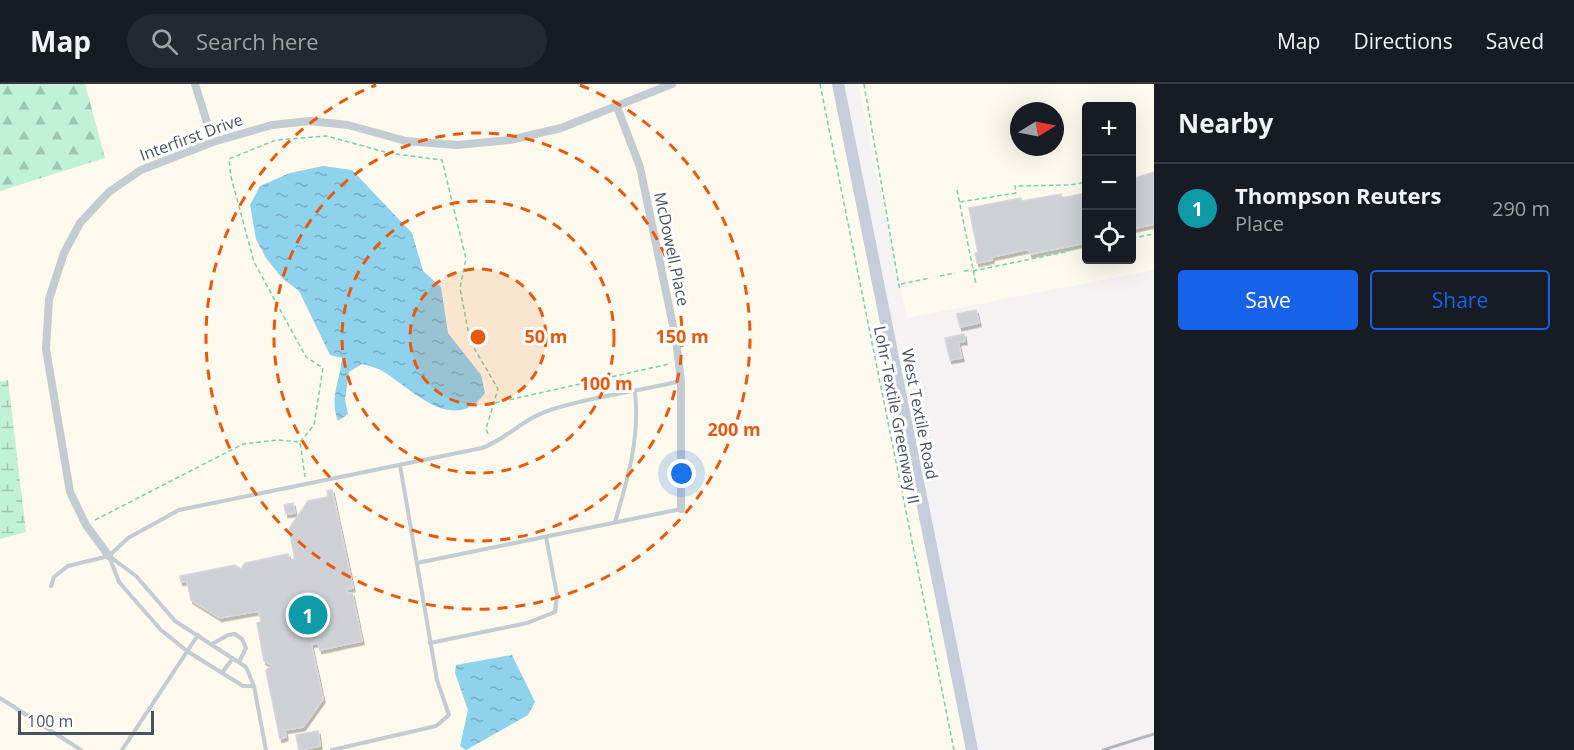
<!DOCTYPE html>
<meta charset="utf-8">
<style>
:root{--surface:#171b24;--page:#242831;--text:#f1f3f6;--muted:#9ea1a6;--line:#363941;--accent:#1862e8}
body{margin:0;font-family:"Open Sans",sans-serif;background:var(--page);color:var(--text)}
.controls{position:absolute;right:18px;top:18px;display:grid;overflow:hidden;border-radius:6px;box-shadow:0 6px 24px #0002}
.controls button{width:54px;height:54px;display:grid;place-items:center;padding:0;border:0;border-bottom:2px solid var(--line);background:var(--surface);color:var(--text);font:30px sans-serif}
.compass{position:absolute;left:1010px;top:18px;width:54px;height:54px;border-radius:50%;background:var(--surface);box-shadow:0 6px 24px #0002;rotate:80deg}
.scale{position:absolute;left:18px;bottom:15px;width:136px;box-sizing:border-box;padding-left:6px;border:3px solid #495360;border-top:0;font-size:16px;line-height:21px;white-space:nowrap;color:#495360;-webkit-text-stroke:4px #fff;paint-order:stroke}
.you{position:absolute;left:682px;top:390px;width:21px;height:21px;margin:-15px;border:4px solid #fff;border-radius:50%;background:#1a73e8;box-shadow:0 0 0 9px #1a73e833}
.badge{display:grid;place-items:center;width:39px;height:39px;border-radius:50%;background:var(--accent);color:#fff;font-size:20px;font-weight:700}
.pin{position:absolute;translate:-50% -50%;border:3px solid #fff;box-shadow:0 2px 6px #0006}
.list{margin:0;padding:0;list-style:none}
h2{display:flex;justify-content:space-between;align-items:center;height:78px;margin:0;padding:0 24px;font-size:26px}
h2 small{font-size:20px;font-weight:400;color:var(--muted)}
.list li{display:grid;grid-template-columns:39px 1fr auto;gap:18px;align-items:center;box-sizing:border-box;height:90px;padding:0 24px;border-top:2px solid var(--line)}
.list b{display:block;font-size:22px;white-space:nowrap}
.list p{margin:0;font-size:20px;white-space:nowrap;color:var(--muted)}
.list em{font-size:20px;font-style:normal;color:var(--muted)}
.actions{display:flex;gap:12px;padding:18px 24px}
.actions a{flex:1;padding:14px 0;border:2px solid var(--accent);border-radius:6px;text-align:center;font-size:21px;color:var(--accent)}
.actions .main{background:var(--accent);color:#fff}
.icon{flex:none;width:33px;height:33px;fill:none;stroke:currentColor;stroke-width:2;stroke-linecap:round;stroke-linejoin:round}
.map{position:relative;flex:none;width:1154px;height:666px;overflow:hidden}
header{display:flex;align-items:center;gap:36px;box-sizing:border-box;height:84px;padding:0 30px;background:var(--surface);border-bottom:2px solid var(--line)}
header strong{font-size:28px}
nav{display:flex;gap:33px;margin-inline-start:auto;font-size:21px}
.search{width:420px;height:54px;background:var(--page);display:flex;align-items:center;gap:15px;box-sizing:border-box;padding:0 21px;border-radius:33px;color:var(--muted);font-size:22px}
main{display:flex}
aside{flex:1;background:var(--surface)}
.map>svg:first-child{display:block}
.commercial{fill:#fdf9ed;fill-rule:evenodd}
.forest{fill:url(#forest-firs)}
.wetland{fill:url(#wetland-marsh)}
.water{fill:url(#water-ripples)}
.building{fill:#ced0d6;stroke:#d6d7dd;stroke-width:1.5;filter:url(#shadow)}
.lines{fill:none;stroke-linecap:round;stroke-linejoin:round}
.path{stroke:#78d0ac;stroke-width:1.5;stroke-dasharray:4.5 3;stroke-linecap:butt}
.lane{stroke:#c3cbd3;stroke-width:4}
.street{stroke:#c3cbd3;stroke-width:8}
.secondary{stroke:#c5cdda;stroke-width:12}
.rail{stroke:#b4b6bc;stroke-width:3}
.ring{fill:none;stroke:#e8590c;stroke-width:3;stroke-dasharray:10 8}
.labels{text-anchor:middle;stroke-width:6;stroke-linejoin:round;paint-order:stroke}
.street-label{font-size:16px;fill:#495360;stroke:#fff}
.centre{fill:#e8590c;stroke:#fff;stroke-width:3}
.ring-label{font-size:18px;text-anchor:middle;font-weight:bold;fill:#e8590c;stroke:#fff;stroke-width:6;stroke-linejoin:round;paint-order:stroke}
</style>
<header>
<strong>Map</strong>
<div class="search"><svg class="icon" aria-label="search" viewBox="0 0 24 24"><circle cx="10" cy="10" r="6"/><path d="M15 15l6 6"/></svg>Search here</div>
<nav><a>Map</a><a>Directions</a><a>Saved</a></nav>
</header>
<main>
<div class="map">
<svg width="1154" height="666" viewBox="0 0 1154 666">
<defs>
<pattern id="forest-firs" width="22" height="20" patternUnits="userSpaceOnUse" patternTransform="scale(1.5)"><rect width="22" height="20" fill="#c1f1d7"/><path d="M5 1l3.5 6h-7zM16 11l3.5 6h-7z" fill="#9fc6b2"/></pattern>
<pattern id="wetland-marsh" width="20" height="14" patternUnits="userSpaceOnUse" patternTransform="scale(1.5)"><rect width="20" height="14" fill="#c1f1d7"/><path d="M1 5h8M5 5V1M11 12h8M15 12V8" fill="none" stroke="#9fc6b2"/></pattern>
<pattern id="water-ripples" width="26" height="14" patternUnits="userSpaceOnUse" patternTransform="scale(1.5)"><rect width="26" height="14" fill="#8ed2ee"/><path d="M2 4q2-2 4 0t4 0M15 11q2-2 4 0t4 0" fill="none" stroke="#76adc4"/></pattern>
<filter id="shadow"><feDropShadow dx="2" dy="3.5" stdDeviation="0" flood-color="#0004"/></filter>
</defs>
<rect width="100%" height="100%" fill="#f4f2f2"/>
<!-- commercial -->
<g class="commercial">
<path d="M0,0H838L972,666H0Z"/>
<path d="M858,0H1154V186L907,234ZM1086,22H1132V176H1086ZM1019,27H1055V63H1019Z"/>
</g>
<!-- forest -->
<path class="forest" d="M0,0H85L105,74L0,107Z"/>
<!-- wetland -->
<path class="wetland" d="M8,296L26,448L0,455V298Z"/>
<!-- water -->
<g class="water">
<path d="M323,82L352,86L412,149L423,187L441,203L448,249L481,291L485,309C454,351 414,307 384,288C378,284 369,282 362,280L349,288L345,315L348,330L338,337C329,315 340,297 342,274L330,271L299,207L282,194L266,174L256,155L250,121L260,102L290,89Z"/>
<path d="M512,571L535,618L528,631L466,666L460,662L468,626L455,589L456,581Z"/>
</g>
<!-- building -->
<g class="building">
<path d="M1154,88V140L1132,145V95Z"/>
<path d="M1086,109V159L1030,170L1029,165L992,173V176L977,179L975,169H978L969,124L1021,114L1022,117L1061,110L1062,114Z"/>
<path d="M976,226L979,239L960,243L957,230Z"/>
<path d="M964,250L965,257L958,258L962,274L950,276L945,254Z"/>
<path d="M332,406L353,504L346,505L347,510L352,509L362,557L320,566L318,559L311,560L323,615L303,643L285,646L286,653L280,655L266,587L272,581L264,577L257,539L261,538L259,527L220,534L191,516L187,497L181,498L180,492L235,481L241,485L245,479L288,470L289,476L295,475L289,445L308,417L328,413L327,407Z"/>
<path d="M293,419L295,429L286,430L284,421Z"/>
<path d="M318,647L320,662L299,666L296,651Z"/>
</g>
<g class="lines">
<!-- path -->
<g class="path">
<path d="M820,0L954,666"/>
<path d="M864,0L900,207"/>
<path d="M957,106L976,200"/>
<path d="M960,118L1016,109L1015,102L1070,101L1086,98"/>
<path d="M1132,154L1154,150"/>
<path d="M964,187L972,186"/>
<path d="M973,187L1065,168L1086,159"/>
<path d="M940,192L955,189"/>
<path d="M901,200L930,194"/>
<path d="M495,319L669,280"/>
<path d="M300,358L314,341L323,284L306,273L254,178L231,93L229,75L276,56L327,52L388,69L442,76L466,175L460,204L470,257L498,305L486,345L489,352"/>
<path d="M95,436L243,360L278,356L300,358L305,393"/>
</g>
<!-- lane -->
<g class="lane">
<path d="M615,438C628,394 640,354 635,308"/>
<path d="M417,479L681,425"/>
<path d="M51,502L54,493L68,482L109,472L128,454L179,426L482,364C507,355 524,334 550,326C592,312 637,308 680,297"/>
<path d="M430,559L527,539L555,528L557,511L546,453"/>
<path d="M212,560L228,551L235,550L242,555L246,564L239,578"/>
<path d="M222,589L233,574"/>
<path d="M254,602H243L187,567L161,546L119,498L109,472L136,492L175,537L246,583L254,602L266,666"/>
<path d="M0,614L81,666"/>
<path d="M122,666L198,551"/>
<path d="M332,666L436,642L449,631L437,596L400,381"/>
</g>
<!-- street -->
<g class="street">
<path d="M195,0L213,58"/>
<path d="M617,23L640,83L676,256L681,297V425"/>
<path d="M109,472L86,441L70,408L46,265L49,215L64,169L80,139L109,108L141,86L213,58L272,41L310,37L348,41L406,57L457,61L510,56L561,44L672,0"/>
</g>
<!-- secondary -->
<path class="secondary" d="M838,0L972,666"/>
<!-- rail -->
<path class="rail" d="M1103,666L1154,650"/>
</g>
<!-- distance rings -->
<circle cx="478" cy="253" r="68" fill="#e8590c" fill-opacity=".12"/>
<g class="ring">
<circle cx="478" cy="253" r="68"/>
<circle cx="478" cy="253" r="136"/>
<circle cx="478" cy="253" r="204"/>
<path d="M580 1A272 272 0 1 1 376 1"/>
</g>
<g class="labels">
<!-- street labels -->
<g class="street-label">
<text transform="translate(191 53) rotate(-20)" y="6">Interfirst Drive</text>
<text transform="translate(672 165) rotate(78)" y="6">McDowell Place</text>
<text transform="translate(920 330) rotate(79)" y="6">West Textile Road</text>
<text transform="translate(897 331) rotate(79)" y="6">Lohr-Textile Greenway II</text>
</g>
</g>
<circle cx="478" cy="253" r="9" class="centre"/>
<g class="ring-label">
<text x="546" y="259">50 m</text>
<text x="682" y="259">150 m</text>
<text x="606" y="306">100 m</text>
<text x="734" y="352">200 m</text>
</g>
</svg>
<div class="controls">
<button>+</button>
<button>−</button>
<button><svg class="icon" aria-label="locate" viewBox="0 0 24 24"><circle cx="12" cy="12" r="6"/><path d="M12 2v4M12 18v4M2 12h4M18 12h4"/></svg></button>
</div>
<svg class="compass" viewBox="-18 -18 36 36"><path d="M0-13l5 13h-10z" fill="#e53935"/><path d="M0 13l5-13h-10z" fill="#9ea1a6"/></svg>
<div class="scale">100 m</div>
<div class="you"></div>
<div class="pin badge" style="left:308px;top:531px;background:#0f9aa8">1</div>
</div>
<aside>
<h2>Nearby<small></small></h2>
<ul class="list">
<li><span class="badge" style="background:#0f9aa8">1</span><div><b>Thompson Reuters</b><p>Place</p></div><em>290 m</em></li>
</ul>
<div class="actions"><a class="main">Save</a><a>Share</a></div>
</aside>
</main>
